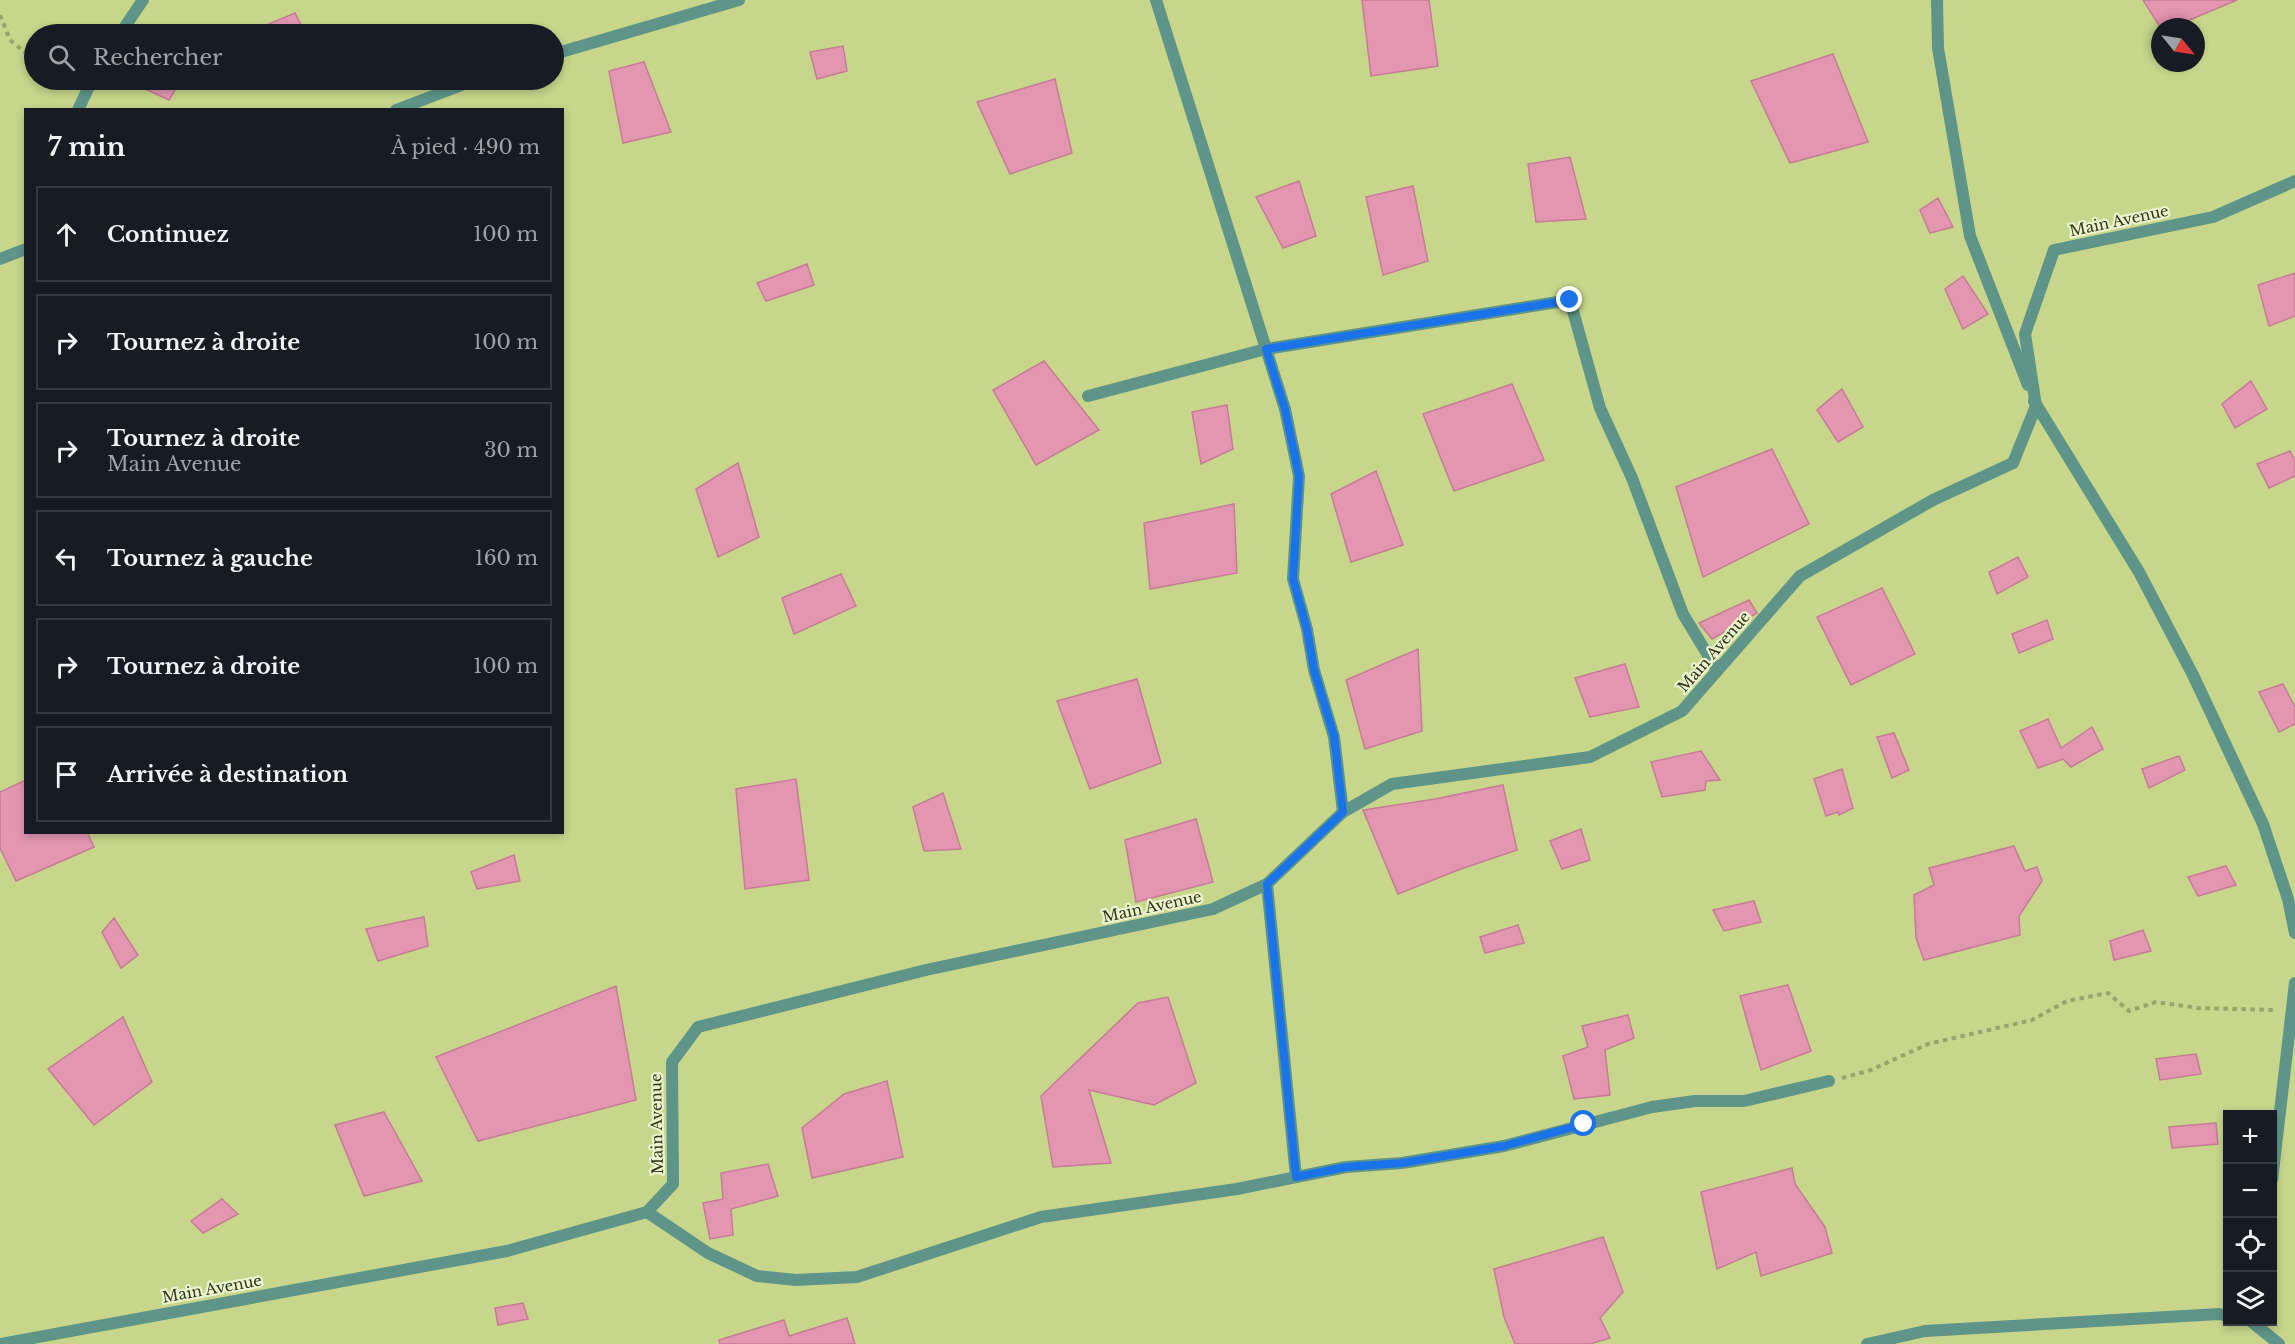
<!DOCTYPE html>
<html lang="fr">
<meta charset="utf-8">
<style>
:root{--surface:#171b24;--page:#242831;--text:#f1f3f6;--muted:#9ea1a6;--line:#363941}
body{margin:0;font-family:"Libre Baskerville",serif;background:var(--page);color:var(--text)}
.controls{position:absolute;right:18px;bottom:18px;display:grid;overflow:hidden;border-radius:0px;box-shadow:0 3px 9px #0003}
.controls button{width:54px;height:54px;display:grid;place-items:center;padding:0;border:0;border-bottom:2px solid var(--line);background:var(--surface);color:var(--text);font:30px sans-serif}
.compass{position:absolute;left:2151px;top:18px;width:54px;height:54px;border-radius:50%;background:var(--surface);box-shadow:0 3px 9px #0003;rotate:120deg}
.stop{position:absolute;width:18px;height:18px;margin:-14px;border:4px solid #1a73e8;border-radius:50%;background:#fff}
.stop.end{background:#1a73e8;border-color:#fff;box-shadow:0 2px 6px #0008}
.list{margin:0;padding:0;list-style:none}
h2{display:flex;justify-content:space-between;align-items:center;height:78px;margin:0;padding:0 24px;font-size:26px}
h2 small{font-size:20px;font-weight:400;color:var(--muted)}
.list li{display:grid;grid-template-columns:39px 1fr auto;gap:18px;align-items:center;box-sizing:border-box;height:96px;margin:0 12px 12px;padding:0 12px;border:2px solid var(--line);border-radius:0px}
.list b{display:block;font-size:22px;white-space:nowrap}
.list p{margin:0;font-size:20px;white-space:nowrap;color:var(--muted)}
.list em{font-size:20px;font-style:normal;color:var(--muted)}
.icon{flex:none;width:33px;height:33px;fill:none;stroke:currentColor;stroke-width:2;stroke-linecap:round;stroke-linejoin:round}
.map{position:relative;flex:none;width:2295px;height:1344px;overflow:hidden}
.search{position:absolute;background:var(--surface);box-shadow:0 3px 9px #0003;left:24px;top:24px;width:540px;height:66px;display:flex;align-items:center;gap:15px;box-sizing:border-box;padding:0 21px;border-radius:33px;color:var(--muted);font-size:22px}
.panel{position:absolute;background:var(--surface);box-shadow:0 3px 9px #0003;left:24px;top:108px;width:540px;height:726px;border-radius:0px}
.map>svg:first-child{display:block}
.building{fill:#e396b0;stroke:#c67b96;stroke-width:1.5}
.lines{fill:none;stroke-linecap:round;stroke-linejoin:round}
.path{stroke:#99a568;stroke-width:4;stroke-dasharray:4.5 4.5;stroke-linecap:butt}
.minor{stroke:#5e9588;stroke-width:12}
.route{stroke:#1a73e8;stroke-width:8}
.labels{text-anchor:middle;stroke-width:4.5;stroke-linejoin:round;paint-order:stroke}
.street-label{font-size:15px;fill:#303617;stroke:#ebf3ce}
</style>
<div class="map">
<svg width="2295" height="1344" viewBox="0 0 2295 1344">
<rect width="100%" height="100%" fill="#c7d68b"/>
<!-- building -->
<g class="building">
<path d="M1362,0H1429L1438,66L1371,76Z"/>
<path d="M2143,0H2237L2173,27H2160Z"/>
<path d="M295,13L306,34H245Z"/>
<path d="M843,46L847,71L817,79L810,52Z"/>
<path d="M1833,54L1868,142L1790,163L1751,81Z"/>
<path d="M644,62L671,132L623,143L609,71Z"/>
<path d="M1055,79L1072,153L1010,174L977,102Z"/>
<path d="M126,80H181L169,100Z"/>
<path d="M1570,157L1586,219L1536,222L1528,164Z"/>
<path d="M1299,181L1316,236L1283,248L1256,197Z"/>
<path d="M1413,186L1428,261L1383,275L1366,197Z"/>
<path d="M1938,198L1953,227L1930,233L1920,210Z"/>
<path d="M807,264L814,285L766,301L757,283Z"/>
<path d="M2295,273V316L2269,326L2258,285Z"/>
<path d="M1963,276L1988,314L1963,329L1945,289Z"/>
<path d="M1044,361L1099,430L1036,465L993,390Z"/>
<path d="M2251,381L2267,409L2235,428L2222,404Z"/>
<path d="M1512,384L1544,460L1454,491L1423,414Z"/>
<path d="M1842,389L1863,427L1838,442L1817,410Z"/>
<path d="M1227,405L1233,449L1201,464L1192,412Z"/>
<path d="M1772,449L1809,524L1703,577L1676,487Z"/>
<path d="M2290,451L2295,460V476L2269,488L2257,464Z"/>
<path d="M738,463L759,537L718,557L696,489Z"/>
<path d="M1376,471L1403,545L1351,562L1331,494Z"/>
<path d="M1234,504L1237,573L1150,589L1144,523Z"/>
<path d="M2018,557L2028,577L1997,594L1989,572Z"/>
<path d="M841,574L856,606L794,634L782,598Z"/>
<path d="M1882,588L1915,654L1851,685L1817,617Z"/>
<path d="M1749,600L1757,613L1712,639L1699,623Z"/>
<path d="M2047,620L2053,639L2019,653L2012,634Z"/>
<path d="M1418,649L1422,731L1365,749L1346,680Z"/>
<path d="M1625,664L1639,707L1590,717L1575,678Z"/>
<path d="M1137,679L1161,763L1090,789L1057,701Z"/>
<path d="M2283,684L2295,707V724L2279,732L2259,692Z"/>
<path d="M2048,719L2061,748L2092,727L2103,749L2071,767L2063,759L2038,768L2020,731Z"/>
<path d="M1894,733L1909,770L1892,778L1877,737Z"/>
<path d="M1701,751L1720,780L1706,781L1705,790L1662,797L1651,762Z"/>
<path d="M2179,756L2185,770L2149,788L2142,769Z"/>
<path d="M1842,769L1853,808L1839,815L1838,812L1826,816L1814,779Z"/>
<path d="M796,779L809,880L745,889L736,789Z"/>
<path d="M26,780V832H87L94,847L16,881L0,848V792Z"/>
<path d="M1503,785L1517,850L1458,870L1398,894L1363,810L1435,799Z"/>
<path d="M943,793L961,849L924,851L913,807Z"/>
<path d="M1196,819L1213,882L1136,902L1125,840Z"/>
<path d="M1581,829L1590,860L1562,869L1550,841Z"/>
<path d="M2014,846L2025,871L2037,867L2042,881L2019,916L2020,935L1924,960L1916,938L1914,895L1934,885L1929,868Z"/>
<path d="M514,855L520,881L477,889L471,872Z"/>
<path d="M2226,866L2236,885L2198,896L2188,877Z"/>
<path d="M1754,901L1761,922L1724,931L1713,910Z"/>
<path d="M424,917L428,946L378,961L366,929Z"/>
<path d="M114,918L138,955L121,968L102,932Z"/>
<path d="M1518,925L1524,943L1485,953L1480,937Z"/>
<path d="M2143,930L2151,951L2114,960L2110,941Z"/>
<path d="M1788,985L1811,1051L1761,1070L1740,996Z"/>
<path d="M616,986L636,1100L478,1141L436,1057Z"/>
<path d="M1168,997L1196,1083L1154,1105L1089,1090L1111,1163L1053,1167L1041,1096L1138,1003Z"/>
<path d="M1628,1015L1634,1038L1605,1050L1610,1095L1574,1099L1563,1056L1588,1047L1582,1026Z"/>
<path d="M123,1017L152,1082L94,1125L48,1069Z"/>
<path d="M2196,1054L2201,1074L2160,1080L2156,1059Z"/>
<path d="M887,1081L903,1157L812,1178L802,1128L844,1094Z"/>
<path d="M384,1112L422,1181L364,1196L335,1125Z"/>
<path d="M2216,1123L2218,1144L2172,1148L2169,1127Z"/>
<path d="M768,1164L778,1196L731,1209L733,1235L710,1239L703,1203L723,1199L721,1173Z"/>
<path d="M1792,1168L1795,1184L1825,1227L1832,1253L1761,1276L1756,1252L1717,1269L1701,1192Z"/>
<path d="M222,1199L238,1214L203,1233L191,1221Z"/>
<path d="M1603,1237L1623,1292L1600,1318L1610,1338L1590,1344H1515L1504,1317L1494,1269Z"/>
<path d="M523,1303L528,1319L498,1325L495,1308Z"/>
<path d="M847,1318L855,1344H720L719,1340L784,1320L789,1336Z"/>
</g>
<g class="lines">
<!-- path -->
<g class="path">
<path d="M0,15L10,40L34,60"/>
<path d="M1842,1078L1871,1070L1928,1044L2032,1020L2067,1001L2108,993L2129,1011L2156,1002L2198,1008L2276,1010"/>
</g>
<!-- minor -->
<g class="minor">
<path d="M1156,0L1285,409L1299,476L1293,579L1307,629L1314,670L1334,737L1343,812"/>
<path d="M1937,0L1938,48L1970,236L2028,385"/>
<path d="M120,34L143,0"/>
<path d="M554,54L739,0"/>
<path d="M78,110L92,80"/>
<path d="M396,110L475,80"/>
<path d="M0,259L26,249"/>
<path d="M1088,396L1266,349L1570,300L1600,408L1632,478L1683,614L1717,670"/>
<path d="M2034,401L2139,572L2193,675L2263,824L2288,899L2295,933"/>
<path d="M1267,884L1296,1177"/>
<path d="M2272,1180L2295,983"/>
<path d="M647,1212L708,1253L757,1276L796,1280L857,1277L1041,1217L1237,1189L1346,1167L1402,1163L1504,1146L1652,1107L1695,1101H1744L1829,1081"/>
<path d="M2252,1322L2279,1344"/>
<path d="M0,1344L507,1251L647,1212L673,1184L672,1062L698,1027L926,970L1213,909L1267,884L1343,812L1392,784L1590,757L1682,711L1800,576L1933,500L2013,463L2036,406L2025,334L2054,250L2213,217L2295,181"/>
<path d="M1867,1344L1925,1331L2219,1314L2228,1316"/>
</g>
</g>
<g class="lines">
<!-- route -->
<path class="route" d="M1570,300L1266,349L1285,409L1299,476L1293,579L1307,629L1314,670L1334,736L1343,812L1267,884L1296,1177L1346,1167L1402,1163L1504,1146L1584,1124"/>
</g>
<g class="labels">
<!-- street labels -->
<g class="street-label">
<text transform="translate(2119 221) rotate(-12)" y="5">Main Avenue</text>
<text transform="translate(1714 652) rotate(-49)" y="5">Main Avenue</text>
<text transform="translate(1152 907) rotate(-12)" y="5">Main Avenue</text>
<text transform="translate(657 1124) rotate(-91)" y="5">Main Avenue</text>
<text transform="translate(212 1289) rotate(-10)" y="5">Main Avenue</text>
</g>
</g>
</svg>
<div class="controls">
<button>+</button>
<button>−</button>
<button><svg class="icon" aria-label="locate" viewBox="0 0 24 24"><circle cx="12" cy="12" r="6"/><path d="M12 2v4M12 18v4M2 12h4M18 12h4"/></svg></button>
<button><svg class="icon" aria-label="layers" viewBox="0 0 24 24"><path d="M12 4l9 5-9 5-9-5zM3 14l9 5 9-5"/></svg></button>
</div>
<svg class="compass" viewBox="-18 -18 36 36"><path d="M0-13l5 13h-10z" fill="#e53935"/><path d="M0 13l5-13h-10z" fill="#9ea1a6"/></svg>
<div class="stop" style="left:1584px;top:1124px"></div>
<div class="stop end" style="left:1570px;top:300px"></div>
<div class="search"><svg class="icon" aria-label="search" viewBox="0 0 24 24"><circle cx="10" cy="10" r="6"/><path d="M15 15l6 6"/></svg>Rechercher</div>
<section class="panel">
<h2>7 min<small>À pied · 490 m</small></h2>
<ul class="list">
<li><svg class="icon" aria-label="ahead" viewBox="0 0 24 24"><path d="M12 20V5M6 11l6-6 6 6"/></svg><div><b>Continuez</b></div><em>100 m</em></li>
<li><svg class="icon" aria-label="right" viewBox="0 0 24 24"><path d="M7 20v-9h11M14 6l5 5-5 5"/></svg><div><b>Tournez à droite</b></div><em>100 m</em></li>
<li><svg class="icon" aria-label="right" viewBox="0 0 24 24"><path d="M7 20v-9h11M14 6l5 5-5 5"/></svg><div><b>Tournez à droite</b><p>Main Avenue</p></div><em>30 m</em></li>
<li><svg class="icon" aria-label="left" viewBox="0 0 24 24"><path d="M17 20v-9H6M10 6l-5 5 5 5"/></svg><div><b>Tournez à gauche</b></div><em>160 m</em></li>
<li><svg class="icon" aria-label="right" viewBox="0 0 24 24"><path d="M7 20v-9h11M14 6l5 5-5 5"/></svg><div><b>Tournez à droite</b></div><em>100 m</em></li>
<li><svg class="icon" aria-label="arrive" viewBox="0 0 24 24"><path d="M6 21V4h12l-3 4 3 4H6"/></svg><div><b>Arrivée à destination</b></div></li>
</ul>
</section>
</div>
